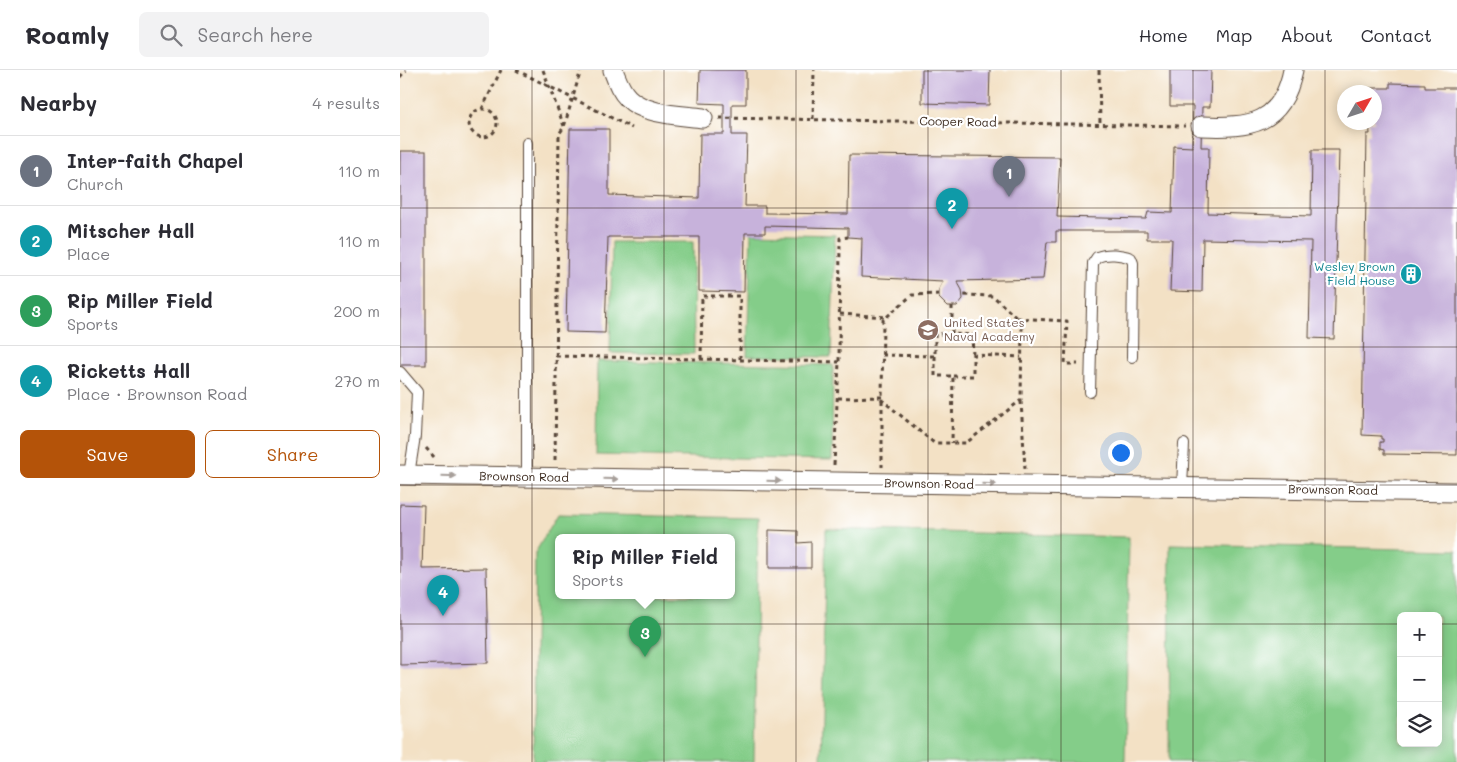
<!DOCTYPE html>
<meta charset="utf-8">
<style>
:root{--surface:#fff;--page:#f2f2f3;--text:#2b2b33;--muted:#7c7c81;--line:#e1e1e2;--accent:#b45309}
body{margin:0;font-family:Mali,sans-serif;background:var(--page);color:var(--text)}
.controls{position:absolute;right:15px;bottom:15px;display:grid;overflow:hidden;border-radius:8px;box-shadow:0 2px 12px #0003}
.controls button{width:45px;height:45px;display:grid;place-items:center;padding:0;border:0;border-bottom:1px solid var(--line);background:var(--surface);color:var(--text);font:25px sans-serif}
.compass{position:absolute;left:937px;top:15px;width:45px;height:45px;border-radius:50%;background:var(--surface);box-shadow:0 2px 12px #0003;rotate:51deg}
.you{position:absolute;left:720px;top:382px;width:18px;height:18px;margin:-12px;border:4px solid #fff;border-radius:50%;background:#1a73e8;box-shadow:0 0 0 8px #1a73e833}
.badge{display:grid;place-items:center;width:32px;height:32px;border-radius:50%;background:var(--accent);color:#fff;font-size:16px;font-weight:700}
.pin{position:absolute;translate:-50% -41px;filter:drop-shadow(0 1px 2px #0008)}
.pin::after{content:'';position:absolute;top:26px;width:18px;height:15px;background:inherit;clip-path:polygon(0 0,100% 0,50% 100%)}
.popup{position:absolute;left:155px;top:464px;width:180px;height:65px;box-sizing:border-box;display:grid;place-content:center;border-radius:8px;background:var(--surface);filter:drop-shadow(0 1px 4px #0005);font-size:16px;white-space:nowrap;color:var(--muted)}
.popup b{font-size:19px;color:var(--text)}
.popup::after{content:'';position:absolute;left:50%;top:100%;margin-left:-10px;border:10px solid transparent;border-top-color:var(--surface)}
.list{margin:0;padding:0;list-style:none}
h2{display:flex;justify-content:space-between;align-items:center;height:65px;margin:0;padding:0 20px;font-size:21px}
h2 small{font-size:16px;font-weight:400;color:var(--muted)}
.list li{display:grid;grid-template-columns:32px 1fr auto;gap:15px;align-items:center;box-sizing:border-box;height:70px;padding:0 20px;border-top:1px solid var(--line)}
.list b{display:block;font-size:19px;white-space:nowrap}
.list p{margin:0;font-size:16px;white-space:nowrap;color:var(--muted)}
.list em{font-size:16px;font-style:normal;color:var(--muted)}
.actions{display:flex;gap:10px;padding:15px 20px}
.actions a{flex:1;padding:11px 0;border:1px solid var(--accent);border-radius:8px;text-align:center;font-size:18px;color:var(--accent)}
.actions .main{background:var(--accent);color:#fff}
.icon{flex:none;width:28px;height:28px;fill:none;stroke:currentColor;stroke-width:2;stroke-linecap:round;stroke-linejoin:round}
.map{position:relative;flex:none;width:1057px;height:692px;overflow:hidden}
header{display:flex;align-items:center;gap:30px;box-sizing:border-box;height:70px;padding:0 25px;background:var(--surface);border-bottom:1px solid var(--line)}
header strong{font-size:24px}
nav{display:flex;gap:28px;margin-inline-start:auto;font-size:18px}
.search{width:350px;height:45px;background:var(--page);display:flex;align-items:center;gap:12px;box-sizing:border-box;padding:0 18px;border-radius:8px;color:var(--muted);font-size:19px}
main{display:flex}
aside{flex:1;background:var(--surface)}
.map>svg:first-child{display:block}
.green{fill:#84cd89;stroke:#607c54;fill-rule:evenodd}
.building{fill:#c7b2db}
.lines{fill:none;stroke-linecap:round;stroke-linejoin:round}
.service-casing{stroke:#574537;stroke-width:12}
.minor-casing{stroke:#574537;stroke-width:21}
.path{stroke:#574537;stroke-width:3;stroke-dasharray:4 4;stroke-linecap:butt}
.service{stroke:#fff;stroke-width:10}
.minor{stroke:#fff;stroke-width:19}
.oneway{fill:#a79f9a}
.grid{fill:none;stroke:#3b2a1e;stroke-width:1;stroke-opacity:0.55}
.labels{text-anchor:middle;stroke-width:4.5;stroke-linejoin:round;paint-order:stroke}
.street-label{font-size:12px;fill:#3b2a1e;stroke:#fff}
.culture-label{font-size:12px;fill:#0d838f;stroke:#fff;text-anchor:end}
.education-label{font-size:12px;fill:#785e54;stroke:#fff;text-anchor:start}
</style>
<header>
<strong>Roamly</strong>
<div class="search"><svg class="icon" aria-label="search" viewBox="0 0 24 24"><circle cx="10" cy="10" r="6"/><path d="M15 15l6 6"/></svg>Search here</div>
<nav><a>Home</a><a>Map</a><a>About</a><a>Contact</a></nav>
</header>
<main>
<aside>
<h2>Nearby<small>4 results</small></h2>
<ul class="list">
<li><span class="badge" style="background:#6b7280">1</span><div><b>Inter-faith Chapel</b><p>Church</p></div><em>110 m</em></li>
<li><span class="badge" style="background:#0f9aa8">2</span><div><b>Mitscher Hall</b><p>Place</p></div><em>110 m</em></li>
<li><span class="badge" style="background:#2e9e5b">3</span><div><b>Rip Miller Field</b><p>Sports</p></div><em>200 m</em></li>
<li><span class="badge" style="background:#0f9aa8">4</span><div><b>Ricketts Hall</b><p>Place · Brownson Road</p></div><em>270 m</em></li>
</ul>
<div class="actions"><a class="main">Save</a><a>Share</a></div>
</aside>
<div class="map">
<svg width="1057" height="692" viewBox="0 0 1057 692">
<rect width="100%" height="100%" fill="#fff"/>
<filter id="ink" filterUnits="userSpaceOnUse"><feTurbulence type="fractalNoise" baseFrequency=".02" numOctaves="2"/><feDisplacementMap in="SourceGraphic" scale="10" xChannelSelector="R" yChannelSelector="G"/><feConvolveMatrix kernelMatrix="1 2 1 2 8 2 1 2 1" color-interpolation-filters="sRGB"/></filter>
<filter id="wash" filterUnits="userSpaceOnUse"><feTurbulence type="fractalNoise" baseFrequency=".0096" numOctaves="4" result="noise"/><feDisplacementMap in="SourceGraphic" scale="20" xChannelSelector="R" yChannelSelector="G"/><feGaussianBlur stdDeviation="1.12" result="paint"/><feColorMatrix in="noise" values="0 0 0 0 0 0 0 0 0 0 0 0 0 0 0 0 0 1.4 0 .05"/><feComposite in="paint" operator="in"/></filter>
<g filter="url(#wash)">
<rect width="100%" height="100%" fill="#f3e1c5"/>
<!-- green -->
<g class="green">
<path d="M351,163L435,165L431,287L347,286Z"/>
<path d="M212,172H293L294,284L210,283Z"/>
<path d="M197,291L433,295L432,390L196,385Z"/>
<path d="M158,444L358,448L354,692H133L135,483ZM159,468H331V526H159Z"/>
<path d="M426,459L729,467L725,692H421Z"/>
<path d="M770,474L1057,480V692H769ZM1001,546H1038V673H1001Z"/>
</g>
<g id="blocks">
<!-- building -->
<g class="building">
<path d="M300,0H346V34H332V65H347L345,136H365V143L448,144L449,85L660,87L657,147L746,149L748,142L772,143L774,76L792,77L793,36H770V0H811L810,37H802L801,77H809L808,143L911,146L912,80H939L934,269L909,268L911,171L803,169L802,222L770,221L772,169H747V161H656V172H647L643,209L557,211L562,220L563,229L557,236H547L539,228V219L543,211L461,207L462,168L448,167V158L365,156V163H345L344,222L299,221V167H208L205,263L166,262L170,59H209V125L299,128L300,64H324V34L299,33Z"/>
<path d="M522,0H590L589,35L522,33Z"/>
<path d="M990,13L1025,14V18H1057V385L984,384V380L980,379V372H983V369H981V366L962,365L967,64H970L969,52H974V22H967V18H990Z"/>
<rect x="0" y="81" width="26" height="214"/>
<path d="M0,434L24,435L22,499L86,498L88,593L0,595Z"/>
<path d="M369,460L398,461V473L411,472V498H369Z"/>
</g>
</g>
</g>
<g filter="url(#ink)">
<use href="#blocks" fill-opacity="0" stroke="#574537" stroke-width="1"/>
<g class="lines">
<!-- service casing -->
<g class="service-casing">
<g id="service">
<path d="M0,302L17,322L15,366L9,405"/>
<path d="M690,322L693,193L697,187C707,183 721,184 731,188L733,193L732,287"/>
<path d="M127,407V73"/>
<path d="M782,417L784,374"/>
</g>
</g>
<!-- minor casing -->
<g class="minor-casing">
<g id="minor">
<path d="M213,0C217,10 220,20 228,28C245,45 281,45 303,48"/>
<path d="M801,56C850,58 882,55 893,0"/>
<path d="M0,405L1057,422"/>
</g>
</g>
<!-- path -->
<g class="path">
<path d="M116,0L232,58"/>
<path d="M143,0L164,56"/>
<path d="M699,0L700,54"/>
<path d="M0,7L6,0"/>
<circle cx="83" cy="53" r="14"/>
<path d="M82,39L101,0"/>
<path d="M319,48L785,56"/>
<path d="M413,49L414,0"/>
<path d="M539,224L512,225L483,250L482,330L534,373H566L621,330L622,253L593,226L563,225"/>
<path d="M552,236V264L572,265L573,285"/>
<path d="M440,244L486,247"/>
<path d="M617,248L667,251L665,294H678"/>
<path d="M482,285L535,286V264H552"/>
<path d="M156,286L439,292"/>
<path d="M535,286V306H553L552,373"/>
<path d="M301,289L302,226H340V290"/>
<path d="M553,306H573V285L621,287"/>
<path d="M438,328L482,327"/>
<path d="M482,330V397"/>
<path d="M621,331L625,399"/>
<path d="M26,378L35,388"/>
<path d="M155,390L159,64L164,57L181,0"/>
<path d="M434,395L439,292L440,168L448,167"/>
</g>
<!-- service -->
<use href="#service" class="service"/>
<!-- minor -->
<use href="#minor" class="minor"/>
</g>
<!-- one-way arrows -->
<defs><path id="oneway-solid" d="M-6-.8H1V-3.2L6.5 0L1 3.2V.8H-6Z" transform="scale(1.25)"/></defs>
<g class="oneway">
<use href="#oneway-solid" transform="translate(49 406) rotate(1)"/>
<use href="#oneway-solid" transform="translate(211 409) rotate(1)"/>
<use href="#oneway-solid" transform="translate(374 411) rotate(1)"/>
<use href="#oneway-solid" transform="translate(589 414) rotate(1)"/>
</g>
</g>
<!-- grid -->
<path class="grid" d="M132,0V692M264,0V692M396,0V692M528,0V692M661,0V692M793,0V692M925,0V692M0,138H1057M0,277H1057M0,415H1057M0,554H1001M1038,554H1057"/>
<!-- icons -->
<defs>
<g id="building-disc" transform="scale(1.125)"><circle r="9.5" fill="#0f9aa8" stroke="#fff"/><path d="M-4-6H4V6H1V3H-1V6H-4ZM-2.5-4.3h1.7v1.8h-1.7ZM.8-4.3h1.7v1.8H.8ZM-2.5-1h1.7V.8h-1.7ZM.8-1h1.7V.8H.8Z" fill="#fff"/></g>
<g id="university-disc" transform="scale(1.125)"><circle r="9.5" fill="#8d6e63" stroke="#fff"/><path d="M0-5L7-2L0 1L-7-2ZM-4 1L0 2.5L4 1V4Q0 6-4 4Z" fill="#fff"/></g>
</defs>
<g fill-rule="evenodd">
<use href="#building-disc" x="1011" y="204"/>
<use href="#university-disc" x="528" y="260"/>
</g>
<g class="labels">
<!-- street labels -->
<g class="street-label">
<text transform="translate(558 52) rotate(1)" y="4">Cooper Road</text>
<text transform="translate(124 407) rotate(1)" y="4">Brownson Road</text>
<text transform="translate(529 414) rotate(1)" y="4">Brownson Road</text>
<text transform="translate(933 420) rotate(1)" y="4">Brownson Road</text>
</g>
<!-- culture labels -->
<g class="culture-label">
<text x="995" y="201">Wesley Brown<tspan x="995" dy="14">Field House</tspan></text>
</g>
<!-- education labels -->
<g class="education-label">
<text x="544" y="257">United States<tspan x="544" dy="14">Naval Academy</tspan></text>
</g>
</g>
</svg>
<div class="controls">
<button>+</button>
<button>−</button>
<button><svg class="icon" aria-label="layers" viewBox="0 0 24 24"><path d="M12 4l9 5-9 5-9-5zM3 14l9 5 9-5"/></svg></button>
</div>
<svg class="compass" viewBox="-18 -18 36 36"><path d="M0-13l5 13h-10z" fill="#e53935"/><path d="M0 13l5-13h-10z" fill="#7c7c81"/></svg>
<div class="you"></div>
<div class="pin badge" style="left:609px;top:127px;background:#6b7280">1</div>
<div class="pin badge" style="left:552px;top:159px;background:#0f9aa8">2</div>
<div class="pin badge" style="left:245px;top:587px;background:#2e9e5b">3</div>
<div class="popup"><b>Rip Miller Field</b>Sports</div>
<div class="pin badge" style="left:43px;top:546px;background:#0f9aa8">4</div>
</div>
</main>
